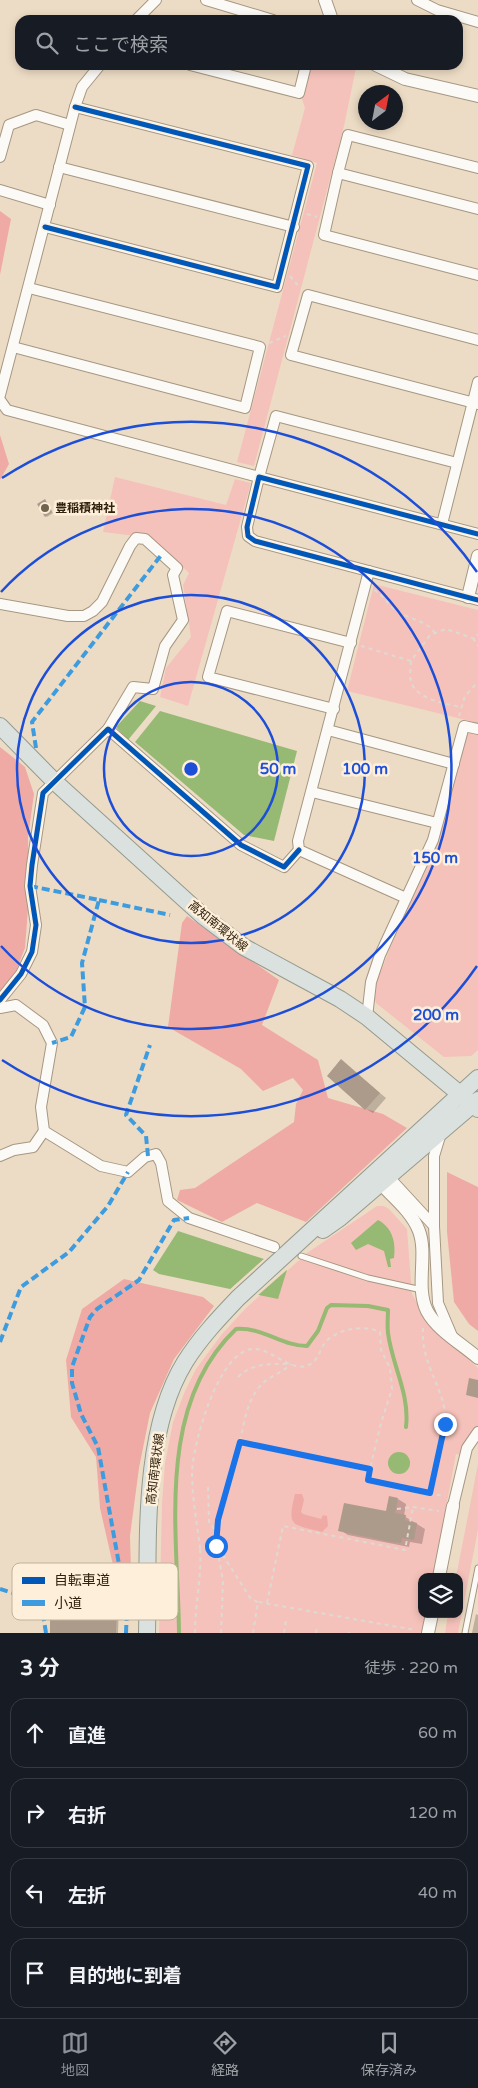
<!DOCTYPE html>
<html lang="ja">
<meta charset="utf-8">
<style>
:root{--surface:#171b24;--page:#242831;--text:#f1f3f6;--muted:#9ea1a6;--line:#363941;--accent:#8c9099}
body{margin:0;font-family:"Varela Round","Noto Sans JP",sans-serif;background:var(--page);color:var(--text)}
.controls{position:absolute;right:15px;bottom:15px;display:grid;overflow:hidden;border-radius:10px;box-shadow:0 2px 8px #0003}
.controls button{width:45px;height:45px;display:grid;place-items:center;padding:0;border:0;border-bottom:1px solid var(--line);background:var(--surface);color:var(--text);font:25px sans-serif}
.compass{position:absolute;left:358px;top:85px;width:45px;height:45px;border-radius:50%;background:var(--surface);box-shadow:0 2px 8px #0003;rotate:32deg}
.stop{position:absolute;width:15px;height:15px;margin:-11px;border:4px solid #1a73e8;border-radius:50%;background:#fff}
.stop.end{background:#1a73e8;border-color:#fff;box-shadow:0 1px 5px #0008}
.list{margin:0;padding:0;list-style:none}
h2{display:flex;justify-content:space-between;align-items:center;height:65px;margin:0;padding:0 20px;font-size:21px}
h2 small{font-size:16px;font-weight:400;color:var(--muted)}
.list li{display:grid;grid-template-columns:32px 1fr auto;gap:15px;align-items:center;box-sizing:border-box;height:70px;margin:0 10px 10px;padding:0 10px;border:1px solid var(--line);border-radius:15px}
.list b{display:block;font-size:19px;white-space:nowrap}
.list em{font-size:16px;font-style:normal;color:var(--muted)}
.icon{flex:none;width:28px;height:28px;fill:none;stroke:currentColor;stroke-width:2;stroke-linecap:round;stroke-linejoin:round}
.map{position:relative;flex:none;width:478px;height:1633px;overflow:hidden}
.search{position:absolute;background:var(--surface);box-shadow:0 2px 8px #0003;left:15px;right:15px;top:15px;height:55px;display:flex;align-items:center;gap:12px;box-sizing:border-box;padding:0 18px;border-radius:15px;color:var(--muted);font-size:19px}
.sheet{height:385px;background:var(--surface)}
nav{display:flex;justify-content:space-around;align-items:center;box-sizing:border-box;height:70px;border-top:1px solid var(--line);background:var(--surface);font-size:14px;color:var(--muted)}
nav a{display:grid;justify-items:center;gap:2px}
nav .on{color:var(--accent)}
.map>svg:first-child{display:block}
.green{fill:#f5c2bb}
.forest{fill:#efaaa5}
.water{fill:#96b973}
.pier{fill:#eddcc5}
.shadow{fill:#0003}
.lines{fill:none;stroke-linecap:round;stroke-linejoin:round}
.stream{stroke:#96b973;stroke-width:4}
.building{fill:#ac9b8a}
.service-casing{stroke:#a59782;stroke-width:7}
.minor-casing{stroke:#a59782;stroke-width:12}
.tertiary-casing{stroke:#a59782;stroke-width:14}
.primary-casing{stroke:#949a8e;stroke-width:18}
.path{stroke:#ded9d1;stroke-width:2;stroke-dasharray:4 4;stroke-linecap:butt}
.service{stroke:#fcfaf6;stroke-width:5}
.minor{stroke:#fcfaf6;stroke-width:10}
.tertiary{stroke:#fcfaf6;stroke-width:12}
.primary{stroke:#dae1de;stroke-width:16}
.quiet{stroke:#3e9cde;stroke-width:4;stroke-dasharray:8 4;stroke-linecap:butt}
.cycleway-casing{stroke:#feefda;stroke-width:8}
.cycleway{stroke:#0057b8;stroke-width:5}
.route{stroke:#1a73e8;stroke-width:6}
.ring{fill:none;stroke:#1d4ed8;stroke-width:2.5}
.poi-dot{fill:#72634d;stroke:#feefda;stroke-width:2}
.labels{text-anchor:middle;stroke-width:5;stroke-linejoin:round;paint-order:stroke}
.poi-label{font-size:12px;font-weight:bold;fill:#30220d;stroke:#feefda;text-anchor:start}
.street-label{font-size:12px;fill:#30220d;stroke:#feefda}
.key{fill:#feefda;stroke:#c0b29c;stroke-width:1}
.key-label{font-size:14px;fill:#30220d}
.centre{fill:#1d4ed8;stroke:#feefda;stroke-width:2.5}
.ring-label{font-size:15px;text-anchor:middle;font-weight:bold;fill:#1d4ed8;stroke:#feefda;stroke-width:5;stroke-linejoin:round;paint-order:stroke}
</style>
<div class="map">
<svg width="478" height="1633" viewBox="0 0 478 1633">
<rect width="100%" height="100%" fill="#eddcc5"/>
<!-- green -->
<g class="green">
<path d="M309,65H351L356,68L344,126L254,466L237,462L317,163L292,155L305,108L302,99Z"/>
<path d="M115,477L226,505L235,479L251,483L188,706L160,697L166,668L191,637L183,585L189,573L152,538L103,532Z"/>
<path d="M374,584L478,610V723L347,691Z"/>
<path d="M468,732L478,734V1050L471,1056L444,1057L376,1003L373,992L390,948L437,845Z"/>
<path d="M377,1206H384L389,1209L407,1229L412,1294L432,1327L478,1368V1427L467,1439L461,1455L456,1454L433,1577H422V1614H426L422,1633H159L162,1503L165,1463L173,1422L185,1391L196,1369L222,1334L246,1308L307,1253Z"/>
<path d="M478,1464V1530L458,1633H445L448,1614H459V1577H456Z"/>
</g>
<!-- forest -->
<g class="forest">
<path d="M0,211L11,219L0,275Z"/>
<path d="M0,435L9,464L0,480Z"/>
<path d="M0,747L25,767L34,794L28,837L29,896L25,948L14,976L0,998Z"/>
<path d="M187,916L279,980L262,1025L318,1060L328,1098L383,1114L407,1128L306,1222L257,1203L222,1222L177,1200L180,1190L195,1188L294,1122L296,1104L303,1090L293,1078L263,1091L241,1069L168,1027L182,923Z"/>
<path d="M447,1172L478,1187V1331L469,1324L454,1302L447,1232Z"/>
<path d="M124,1279L203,1297L214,1306L174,1359L150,1413L139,1468L130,1536L132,1605L121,1600L100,1508L96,1457L71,1417L66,1360L82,1309Z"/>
<path d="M295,1494H302L304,1500L301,1512L303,1514L321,1519L323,1515L327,1516L328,1526L322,1532C291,1524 287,1527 295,1494Z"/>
</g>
<!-- water -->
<g class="water">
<path d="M140,701L156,706L128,740L116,727Z"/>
<path d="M160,711L297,751L274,841L244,835L135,742Z"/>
<path d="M378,1220C393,1228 396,1243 394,1258L390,1259L391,1267H388L384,1251L368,1244L356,1250L351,1243Z"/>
<path d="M178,1231L264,1259L287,1270L278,1299L159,1274L153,1270Z"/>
<circle cx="399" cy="1463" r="11"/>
</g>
<!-- pier -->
<path class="pier" d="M266,1257L289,1268L256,1297L228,1291Z"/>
<!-- shadow -->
<g class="shadow">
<path d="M47,502L53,513L47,517L46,516Z"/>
<path d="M341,1061L386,1098L373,1113L366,1109Z"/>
<path d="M398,1499L406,1504L404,1516L425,1529L422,1544L410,1542L409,1547L348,1535L340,1530L387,1512Z"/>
<path d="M113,1594L119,1606L118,1633H52L94,1609Z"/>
<path d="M476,1614L478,1615V1633H472Z"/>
</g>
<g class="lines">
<!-- stream -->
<path class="stream" d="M179,1633C178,1533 155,1406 236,1329C263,1327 282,1346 307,1346L318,1331L327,1308L331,1305L368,1306L388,1310C388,1317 387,1325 388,1333C392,1365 410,1394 406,1427"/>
</g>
<!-- building -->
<g class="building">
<path d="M45,499L52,512L45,517L37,504Z"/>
<path d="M341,1059L380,1093L365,1110L327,1076Z"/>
<path d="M469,1378L478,1380V1398L466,1395Z"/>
<path d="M389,1496L398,1498L395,1513L406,1515L405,1520L417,1523L414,1540L402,1538L401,1543L391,1542L338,1531L344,1503L386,1511Z"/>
<path d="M92,1592H113L117,1603L116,1633H50V1607H92Z"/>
</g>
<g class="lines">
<!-- service casing -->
<g class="service-casing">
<g id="service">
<path d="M301,1256L368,1278L422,1290"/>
<path d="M465,1633L478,1568"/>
</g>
</g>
<!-- minor casing -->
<g class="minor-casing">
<g id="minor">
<path d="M206,0L273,20"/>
<path d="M417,0L437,10L478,22"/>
<path d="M136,20L156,0"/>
<path d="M190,65L299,93L306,65"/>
<path d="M0,157L9,125L36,115L70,125"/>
<path d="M59,167L294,227"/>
<path d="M338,173L348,135L478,168"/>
<path d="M0,190L50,205"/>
<path d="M478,209L338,173L324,235L478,275"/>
<path d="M45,227L277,287L308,166L75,107"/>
<path d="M478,340L308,295L291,355L478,404"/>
<path d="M13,347L245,408L260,347L29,288"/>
<path d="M0,395L75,107L82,87L100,65"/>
<path d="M0,400L7,410L259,477L276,416L457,463"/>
<path d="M442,524L478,382"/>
<path d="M478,534L259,477L247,527L248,536L255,541L478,600"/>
<path d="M369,571L298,841L299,850L406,898"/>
<path d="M0,604L68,616H84L93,611L102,602L130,546L136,538L145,539L177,568L173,575L183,620L165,646L153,689L133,687L108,729"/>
<path d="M334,709L208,677L227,611L351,643"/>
<path d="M328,730L454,764"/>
<path d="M312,792L437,823"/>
<path d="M0,1000L21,974L32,952L36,925L30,886L32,865L43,793L108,729L241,845L284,867L299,850"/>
<path d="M0,1008L16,1005L43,1025L52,1043L41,1107L44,1131L101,1166L128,1172L145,1157L156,1154L161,1163L168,1201L189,1218L274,1247"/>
<path d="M367,1017L371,982L380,955L433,840L464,726L478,729"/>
<path d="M0,1156L14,1150L33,1147L44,1131"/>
<path d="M386,1174L434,1226L438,1303L452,1336"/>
<path d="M434,1226V1156L441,1133"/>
<path d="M453,1506L467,1448L478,1432"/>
</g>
</g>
<!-- tertiary casing -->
<g class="tertiary-casing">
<g id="tertiary">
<path d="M325,0L332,20"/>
<path d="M376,65L405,79L478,96"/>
<path d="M468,597L478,556"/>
<path d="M378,1177L380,1183C393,1197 412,1212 419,1231C428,1255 415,1287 427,1311C437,1330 462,1344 478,1358"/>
<path d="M439,1577L453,1506"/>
<path d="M428,1633L432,1614"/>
</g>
</g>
<!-- primary casing -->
<g class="primary-casing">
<g id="primary">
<path d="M0,726L55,782L203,916L244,947L340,999L367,1017L478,1109"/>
<path d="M323,1230L340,1218L478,1100"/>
<path d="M147,1633C149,1549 140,1435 185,1362C200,1338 219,1318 238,1298L478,1078"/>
</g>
</g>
<!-- path -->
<g class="path">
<path d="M307,214L317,217"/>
<path d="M290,276L300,288"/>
<path d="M269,343L286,336"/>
<path d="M374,590C383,595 387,603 394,609C408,620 425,619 435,633"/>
<path d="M473,638L478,646"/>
<path d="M361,646L411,661L430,635L446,629L475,639L478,634"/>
<path d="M411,661C411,667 409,675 411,681C415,699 446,704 461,707"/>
<path d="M459,716L465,696L478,682"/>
<path d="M423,1328C421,1356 435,1376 443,1402C449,1421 436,1472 430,1493"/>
<path d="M238,1377C253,1363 269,1364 289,1364"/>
<path d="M240,1441C245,1419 248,1393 268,1379C276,1374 284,1371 291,1364"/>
<path d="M208,1487L209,1522L217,1532"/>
<path d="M397,1509L413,1507L439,1511"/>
<path d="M258,1602L251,1599L217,1546L218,1520L240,1442L370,1469L368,1480L443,1496"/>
<path d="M267,1603L283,1526L405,1550L413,1507"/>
<path d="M195,1633C195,1605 202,1576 200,1548"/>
<path d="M221,1633L223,1582L217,1546L200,1548C197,1523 192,1497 192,1472C193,1444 219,1346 256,1349C273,1350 295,1376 312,1363C319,1358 320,1350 324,1344C335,1329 364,1324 380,1332L381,1350L390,1368L392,1389L381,1423L370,1469"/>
<path d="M253,1633L258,1602L415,1630"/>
<path d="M284,1633L286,1620"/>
<path d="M316,1633L317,1626"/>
<path d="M349,1633V1632"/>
</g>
<!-- service -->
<use href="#service" class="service"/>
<!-- minor -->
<use href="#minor" class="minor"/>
<!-- tertiary -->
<use href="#tertiary" class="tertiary"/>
<!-- primary -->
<use href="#primary" class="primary"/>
<!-- quiet -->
<g class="quiet">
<path d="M36,748L32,722L162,554"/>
<path d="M30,886L99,900L82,963L85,1007L71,1037L52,1043"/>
<path d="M99,900L170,915"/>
<path d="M148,1156L146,1136L126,1115L150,1045"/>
<path d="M0,1342L21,1287L69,1252L108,1206L128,1172"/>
<path d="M0,1589L41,1602"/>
<path d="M46,1633L41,1602L81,1603L86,1599L89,1586"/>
<path d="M126,1633L127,1609L98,1447L81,1414L72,1383V1367L90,1317L97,1309L139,1280L174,1220L189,1218"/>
</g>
<!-- cycleway casing -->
<g class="cycleway-casing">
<g id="cycleway">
<path d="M45,227L277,287L308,166L75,107"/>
<path d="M478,534L259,477L247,527L248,536L255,541L478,600"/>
<path d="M0,1000L21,974L32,952L36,925L30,886L32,865L43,793L108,729L241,845L284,867L299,850"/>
</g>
</g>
<!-- cycleway -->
<use href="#cycleway" class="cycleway"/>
</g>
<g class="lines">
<!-- route -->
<path class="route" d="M216,1546L218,1520L240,1442L370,1469L368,1480L430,1493L445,1424"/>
</g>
<!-- distance rings -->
<g class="ring">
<circle cx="191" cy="769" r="87"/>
<circle cx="191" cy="769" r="174"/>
<path d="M1 592A260 260 0 1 1 1 946"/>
<path d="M477 966A347 347 0 0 1 2 1060M2 478A347 347 0 0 1 477 572"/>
</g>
<!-- markers -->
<circle class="poi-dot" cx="45" cy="508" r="5"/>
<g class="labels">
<!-- poi labels -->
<g class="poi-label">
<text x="55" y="512">豊稲積神社</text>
</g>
<!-- street labels -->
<g class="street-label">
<text transform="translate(218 926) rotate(39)" y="4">高知南環状線</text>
<text transform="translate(155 1469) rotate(-83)" y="4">高知南環状線</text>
</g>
</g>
<!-- legend -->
<rect x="12" y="1563" width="166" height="57" rx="8" class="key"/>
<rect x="22" y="1577" width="23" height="7" fill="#0057b8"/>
<rect x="22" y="1600" width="23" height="6" fill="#3e9cde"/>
<g class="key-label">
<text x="54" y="1585">自転車道</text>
<text x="54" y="1608">小道</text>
</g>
<circle cx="191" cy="769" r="8" class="centre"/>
<g class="ring-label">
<text x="278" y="774">50 m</text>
<text x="365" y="774">100 m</text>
<text x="435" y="863">150 m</text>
<text x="436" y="1020">200 m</text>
</g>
</svg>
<div class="controls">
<button><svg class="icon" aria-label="layers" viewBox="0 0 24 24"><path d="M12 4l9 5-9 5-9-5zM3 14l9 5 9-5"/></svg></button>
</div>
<svg class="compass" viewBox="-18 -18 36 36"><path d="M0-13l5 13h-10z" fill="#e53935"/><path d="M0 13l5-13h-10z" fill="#9ea1a6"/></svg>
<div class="stop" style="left:216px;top:1546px"></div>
<div class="stop end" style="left:445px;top:1424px"></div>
<div class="search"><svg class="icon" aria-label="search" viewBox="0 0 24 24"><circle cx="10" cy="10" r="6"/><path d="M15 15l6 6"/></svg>ここで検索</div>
</div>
<section class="sheet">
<h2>3 分<small>徒歩 · 220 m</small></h2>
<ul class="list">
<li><svg class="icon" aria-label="ahead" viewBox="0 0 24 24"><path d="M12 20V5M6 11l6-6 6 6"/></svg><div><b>直進</b></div><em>60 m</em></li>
<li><svg class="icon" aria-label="right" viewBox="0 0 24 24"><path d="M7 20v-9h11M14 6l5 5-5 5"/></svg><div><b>右折</b></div><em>120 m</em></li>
<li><svg class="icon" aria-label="left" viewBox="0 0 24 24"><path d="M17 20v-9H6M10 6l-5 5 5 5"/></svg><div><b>左折</b></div><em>40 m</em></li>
<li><svg class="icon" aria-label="arrive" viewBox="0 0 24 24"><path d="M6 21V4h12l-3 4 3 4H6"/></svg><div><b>目的地に到着</b></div></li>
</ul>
</section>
<nav>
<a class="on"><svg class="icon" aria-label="map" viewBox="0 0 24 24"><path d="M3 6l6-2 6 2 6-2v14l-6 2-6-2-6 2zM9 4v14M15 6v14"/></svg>地図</a>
<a><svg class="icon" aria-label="directions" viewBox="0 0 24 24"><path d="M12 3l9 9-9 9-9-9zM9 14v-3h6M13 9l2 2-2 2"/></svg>経路</a>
<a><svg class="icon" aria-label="saved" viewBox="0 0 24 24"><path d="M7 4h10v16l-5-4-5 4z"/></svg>保存済み</a>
</nav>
